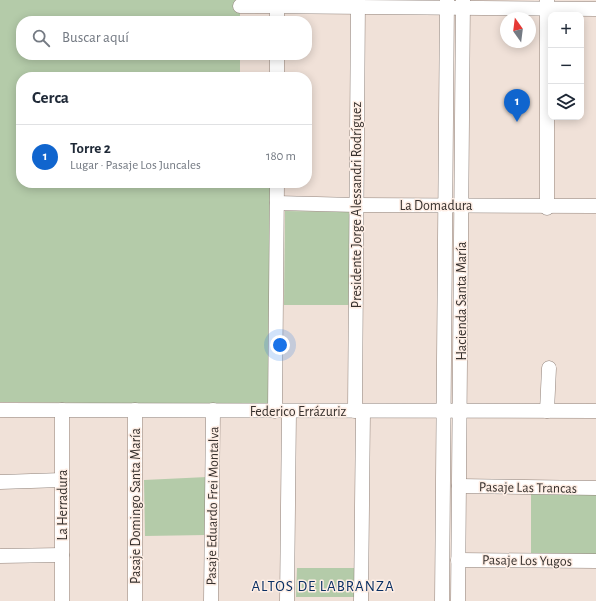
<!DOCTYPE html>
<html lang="es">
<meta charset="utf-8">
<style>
:root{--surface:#fff;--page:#f2f2f3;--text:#1f2937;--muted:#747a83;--line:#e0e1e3;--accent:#1065ce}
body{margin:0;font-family:"Alegreya Sans",sans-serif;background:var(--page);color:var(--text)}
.controls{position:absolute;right:12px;top:12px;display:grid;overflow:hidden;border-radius:8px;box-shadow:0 2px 10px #0003}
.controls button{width:36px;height:36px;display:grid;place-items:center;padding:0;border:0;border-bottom:1px solid var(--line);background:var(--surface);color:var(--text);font:20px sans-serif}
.compass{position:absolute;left:500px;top:12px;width:36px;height:36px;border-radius:50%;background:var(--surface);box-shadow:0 2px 10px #0003;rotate:346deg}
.you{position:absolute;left:280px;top:345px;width:14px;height:14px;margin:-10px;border:3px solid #fff;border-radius:50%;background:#1a73e8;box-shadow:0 0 0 6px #1a73e833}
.badge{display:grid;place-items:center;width:26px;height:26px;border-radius:50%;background:var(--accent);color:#fff;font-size:13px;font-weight:700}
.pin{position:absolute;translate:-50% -33px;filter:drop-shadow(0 1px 2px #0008)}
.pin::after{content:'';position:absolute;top:21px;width:14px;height:12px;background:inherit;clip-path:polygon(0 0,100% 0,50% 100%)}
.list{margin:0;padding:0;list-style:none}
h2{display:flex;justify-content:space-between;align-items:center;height:52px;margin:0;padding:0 16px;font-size:17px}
h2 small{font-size:13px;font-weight:400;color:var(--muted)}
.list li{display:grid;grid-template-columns:26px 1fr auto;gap:12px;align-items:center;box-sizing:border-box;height:64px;padding:0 16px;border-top:1px solid var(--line)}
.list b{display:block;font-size:15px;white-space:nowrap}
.list p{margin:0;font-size:13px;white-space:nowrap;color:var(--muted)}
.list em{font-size:13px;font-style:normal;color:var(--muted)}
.icon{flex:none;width:22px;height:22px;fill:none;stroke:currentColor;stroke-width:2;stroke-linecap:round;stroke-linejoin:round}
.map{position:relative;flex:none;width:596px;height:601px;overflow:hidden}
.search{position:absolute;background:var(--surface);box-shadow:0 2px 10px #0003;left:16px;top:16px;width:296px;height:44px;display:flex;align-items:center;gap:10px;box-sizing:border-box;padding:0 14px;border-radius:16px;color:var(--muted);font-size:15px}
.panel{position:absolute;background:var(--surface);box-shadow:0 2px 10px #0003;left:16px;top:72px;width:296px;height:116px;border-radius:16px}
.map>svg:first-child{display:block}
.green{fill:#b4cba9}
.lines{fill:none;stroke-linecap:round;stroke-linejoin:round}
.street-casing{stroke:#91837b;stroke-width:15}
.street{stroke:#fff;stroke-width:14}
.labels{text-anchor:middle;stroke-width:3;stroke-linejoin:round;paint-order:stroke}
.street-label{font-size:14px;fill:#36302d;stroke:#feeee5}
.neighbourhood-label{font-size:15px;letter-spacing:1px;fill:#092f63;stroke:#feeee5}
</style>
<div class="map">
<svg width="596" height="601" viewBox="0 0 596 601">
<rect width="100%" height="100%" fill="#f0e1d8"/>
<!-- green -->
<g class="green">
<path d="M0,0H240V21H21V55H240V77H21V183H271L269,405L0,402Z"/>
<path d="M285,211L352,212L351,305H284Z"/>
<path d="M207,477L206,535L145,536L144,480Z"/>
<path d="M531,490L596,491V555H531Z"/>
<path d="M297,568H355L354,597H296Z"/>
</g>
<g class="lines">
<!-- street casing -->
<g class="street-casing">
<g id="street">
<path d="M547,0V208"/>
<path d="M240,6L596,9"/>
<path d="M277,21V0"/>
<path d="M277,77V55"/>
<path d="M277,203L356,205L596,206"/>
<path d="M0,410L596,411"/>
<path d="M62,410V601"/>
<path d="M275,411L277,183"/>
<path d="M355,411L358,0"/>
<path d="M547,411L549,368"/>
<path d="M0,482L62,480"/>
<path d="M459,486L596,488"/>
<path d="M0,556L62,555"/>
<path d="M458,560L596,561"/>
<path d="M135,601V410"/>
<path d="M211,601L213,410"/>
<path d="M287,601L289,411"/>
<path d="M361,601L363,411"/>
<path d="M442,601L447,0"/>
<path d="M458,601L463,0"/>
</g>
</g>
<!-- street -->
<use href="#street" class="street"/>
</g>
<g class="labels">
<!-- street labels -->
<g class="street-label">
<text transform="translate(356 205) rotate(-90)" y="5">Presidente Jorge Alessandri Rodríguez</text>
<text x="436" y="210">La Domadura</text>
<text transform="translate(461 301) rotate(-90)" y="5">Hacienda Santa María</text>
<text x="298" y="416">Federico Errázuriz</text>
<text transform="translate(528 487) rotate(1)" y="5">Pasaje Las Trancas</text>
<text transform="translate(62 505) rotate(-90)" y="5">La Herradura</text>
<text transform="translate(135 506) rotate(-90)" y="5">Pasaje Domingo Santa María</text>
<text transform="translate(212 506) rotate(-89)" y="5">Pasaje Eduardo Frei Montalva</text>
<text transform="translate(527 560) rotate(1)" y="5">Pasaje Los Yugos</text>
</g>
<!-- neighbourhood labels -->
<g class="neighbourhood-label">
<text x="323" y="591">ALTOS DE LABRANZA</text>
</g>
</g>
</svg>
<div class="controls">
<button>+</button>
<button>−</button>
<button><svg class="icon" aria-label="layers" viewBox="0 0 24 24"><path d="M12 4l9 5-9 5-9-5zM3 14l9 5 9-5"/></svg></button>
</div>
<svg class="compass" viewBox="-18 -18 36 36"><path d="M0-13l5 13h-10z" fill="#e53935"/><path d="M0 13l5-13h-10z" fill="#747a83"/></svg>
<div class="you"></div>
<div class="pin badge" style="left:517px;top:122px">1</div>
<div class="search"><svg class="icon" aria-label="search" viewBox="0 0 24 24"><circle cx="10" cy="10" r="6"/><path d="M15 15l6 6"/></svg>Buscar aquí</div>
<section class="panel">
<h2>Cerca<small></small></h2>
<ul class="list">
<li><span class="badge">1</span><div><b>Torre 2</b><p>Lugar · Pasaje Los Juncales</p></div><em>180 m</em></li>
</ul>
</section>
</div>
